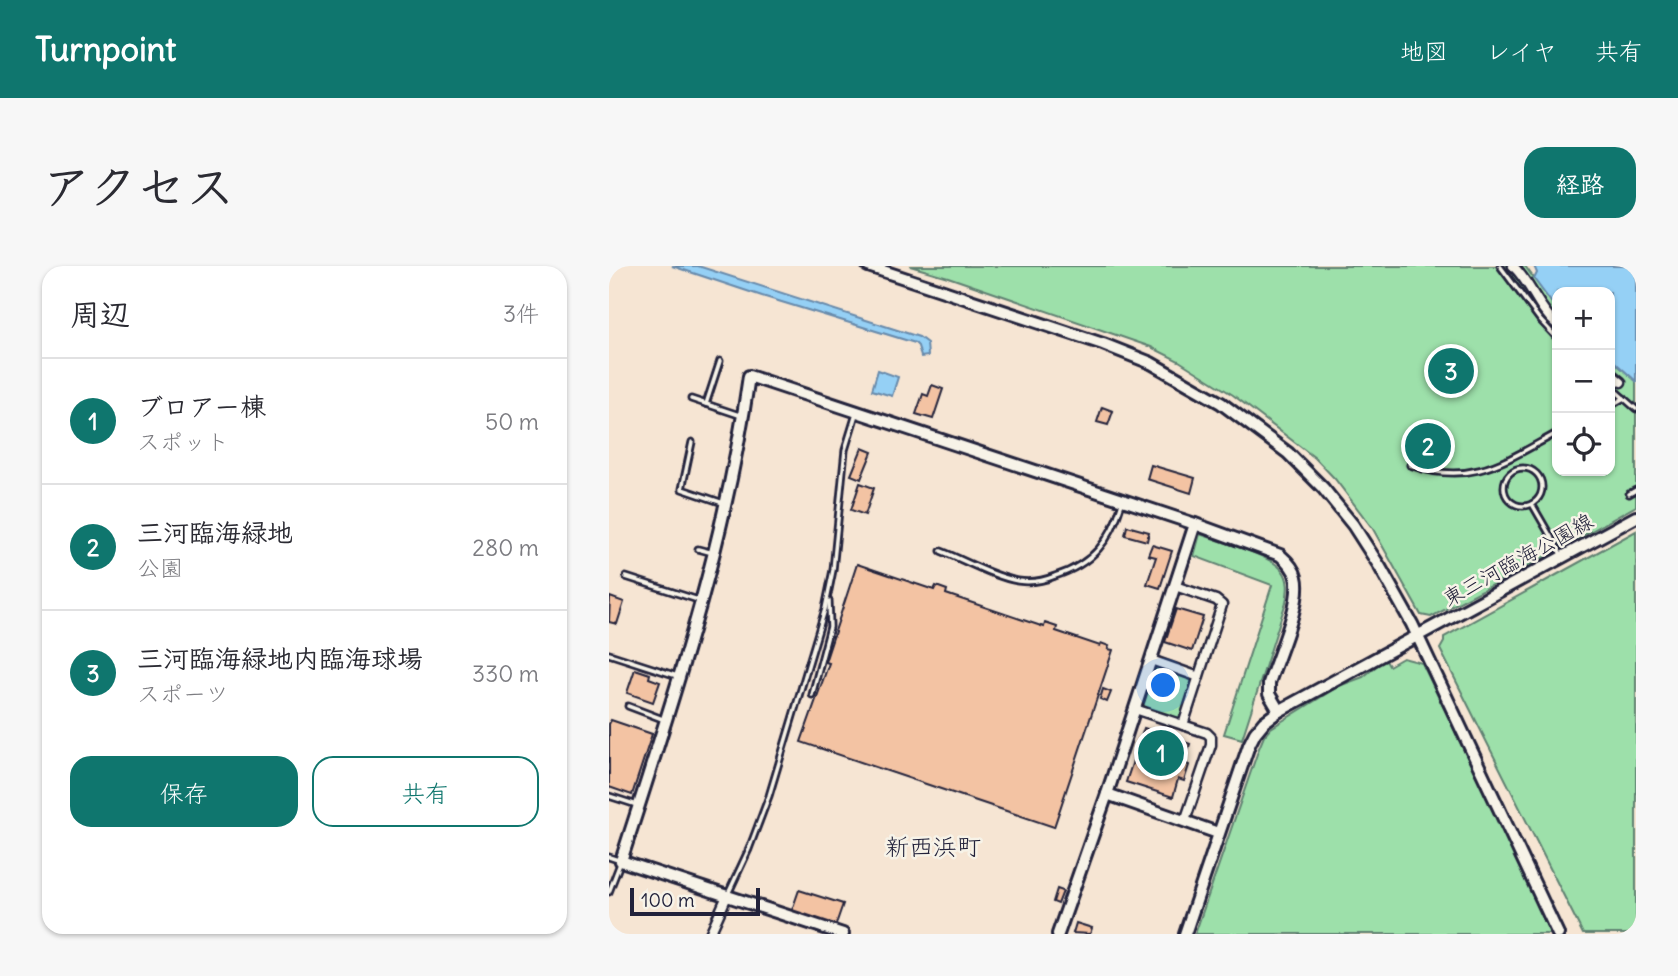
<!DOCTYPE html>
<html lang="ja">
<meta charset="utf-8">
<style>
:root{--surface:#fff;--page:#f7f7f7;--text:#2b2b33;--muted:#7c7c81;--line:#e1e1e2;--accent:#0f766e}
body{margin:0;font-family:Delius,"Klee One",sans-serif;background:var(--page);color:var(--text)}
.controls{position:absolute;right:21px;top:21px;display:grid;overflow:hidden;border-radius:14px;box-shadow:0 2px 5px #0004}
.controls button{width:63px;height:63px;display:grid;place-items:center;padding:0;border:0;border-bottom:2px solid var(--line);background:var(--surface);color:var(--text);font:35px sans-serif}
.scale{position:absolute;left:21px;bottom:18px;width:130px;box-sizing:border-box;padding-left:7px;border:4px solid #22223b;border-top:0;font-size:19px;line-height:24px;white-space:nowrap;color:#22223b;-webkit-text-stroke:5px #f7f3e8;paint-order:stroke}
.you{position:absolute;left:555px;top:420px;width:24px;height:24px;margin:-18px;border:5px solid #fff;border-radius:50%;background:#1a73e8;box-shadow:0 0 0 10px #1a73e833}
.badge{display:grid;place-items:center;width:46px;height:46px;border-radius:50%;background:var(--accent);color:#fff;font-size:23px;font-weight:700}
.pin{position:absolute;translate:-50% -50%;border:4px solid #fff;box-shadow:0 2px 7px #0006}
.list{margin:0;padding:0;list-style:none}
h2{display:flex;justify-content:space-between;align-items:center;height:91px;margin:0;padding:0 28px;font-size:30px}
h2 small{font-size:23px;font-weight:400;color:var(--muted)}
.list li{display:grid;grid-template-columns:46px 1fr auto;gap:21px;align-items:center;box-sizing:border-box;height:126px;padding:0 28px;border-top:2px solid var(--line)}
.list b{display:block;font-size:26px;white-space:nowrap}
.list p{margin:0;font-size:23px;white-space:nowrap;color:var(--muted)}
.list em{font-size:23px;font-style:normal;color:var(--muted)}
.actions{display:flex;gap:14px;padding:21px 28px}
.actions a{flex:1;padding:16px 0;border:2px solid var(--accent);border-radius:21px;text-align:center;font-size:24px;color:var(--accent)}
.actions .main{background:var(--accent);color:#fff}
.icon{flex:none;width:38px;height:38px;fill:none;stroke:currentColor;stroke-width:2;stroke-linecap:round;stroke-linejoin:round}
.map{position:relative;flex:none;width:1027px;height:668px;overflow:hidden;border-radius:21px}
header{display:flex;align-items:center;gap:42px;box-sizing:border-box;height:98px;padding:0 35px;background:var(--accent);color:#fff}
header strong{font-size:33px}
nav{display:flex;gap:38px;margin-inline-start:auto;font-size:24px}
.intro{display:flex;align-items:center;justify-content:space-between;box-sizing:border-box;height:168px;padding:0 42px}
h1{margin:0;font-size:49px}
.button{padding:18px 32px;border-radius:21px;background:var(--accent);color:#fff;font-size:24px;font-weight:700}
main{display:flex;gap:42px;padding:0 42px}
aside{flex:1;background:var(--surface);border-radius:21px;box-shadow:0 2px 5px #0004}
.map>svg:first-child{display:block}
.green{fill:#9de0aa;stroke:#608172;stroke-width:2}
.water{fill:#95d0f5;stroke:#678aab;stroke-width:2}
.building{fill:#f3c3a3;stroke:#22223b;stroke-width:2}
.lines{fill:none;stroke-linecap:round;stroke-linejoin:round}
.lane-casing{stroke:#22223b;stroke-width:9}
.street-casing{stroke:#22223b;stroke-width:13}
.secondary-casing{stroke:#22223b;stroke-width:16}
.lane{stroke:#f7f3e8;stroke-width:3.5}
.street{stroke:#f7f3e8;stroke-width:8}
.secondary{stroke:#f7f3e8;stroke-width:10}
.labels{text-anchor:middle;stroke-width:5;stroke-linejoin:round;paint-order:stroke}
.street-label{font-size:21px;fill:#22223b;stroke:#f7f3e8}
.quarter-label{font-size:24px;fill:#22223b;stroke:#f7f3e8}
</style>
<header>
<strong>Turnpoint</strong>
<nav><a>地図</a><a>レイヤ</a><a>共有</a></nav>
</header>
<div class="intro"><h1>アクセス</h1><a class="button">経路</a></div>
<main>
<aside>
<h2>周辺<small>3件</small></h2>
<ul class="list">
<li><span class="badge">1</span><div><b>ブロアー棟</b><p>スポット</p></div><em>50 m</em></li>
<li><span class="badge">2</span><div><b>三河臨海緑地</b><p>公園</p></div><em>280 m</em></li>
<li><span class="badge">3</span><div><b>三河臨海緑地内臨海球場</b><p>スポーツ</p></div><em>330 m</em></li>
</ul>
<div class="actions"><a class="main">保存</a><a>共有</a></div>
</aside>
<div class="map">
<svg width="1027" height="668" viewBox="0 0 1027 668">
<rect width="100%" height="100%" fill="#f6e5d3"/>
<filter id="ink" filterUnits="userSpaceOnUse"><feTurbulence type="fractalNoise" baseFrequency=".0143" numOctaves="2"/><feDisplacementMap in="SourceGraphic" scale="14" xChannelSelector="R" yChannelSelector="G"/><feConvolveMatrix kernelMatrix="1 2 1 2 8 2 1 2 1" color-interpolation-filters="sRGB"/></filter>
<g filter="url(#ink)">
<!-- green -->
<g class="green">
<path d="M301,0H916L948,44V205H1001V92L1027,115V240L936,291L822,351L812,349L764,263L726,213L706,192L624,129L570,95L542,81L339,11Z"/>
<path d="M1027,265V668H974L831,383L835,376V371Z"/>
<path d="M591,268C610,275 662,289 673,304C681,314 679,325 677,336L633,473L615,468L663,319L585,290Z"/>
<path d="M794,392L813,397L944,668H586L650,482L655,470L662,462L730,420L754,411L776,393L780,400Z"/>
<path d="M550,400L581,410L583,417L572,449L567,453L536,443L533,436L544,404Z"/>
</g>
<!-- water -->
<g class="water">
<path d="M63,0H89L310,71L318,77L319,90L312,91L309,80L306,77L153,30Z"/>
<path d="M925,0H1027V115L1001,92V26H948V44L925,13L928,7Z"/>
<path d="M269,104L289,111L283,130L263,124Z"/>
</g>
<!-- building -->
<g class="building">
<path d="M323,119L334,123L324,153L307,148L314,128L319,130Z"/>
<path d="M493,141L504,145L499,159L488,156Z"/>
<path d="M253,182L263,186L252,213L242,209Z"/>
<path d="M542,199L586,212L582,227L538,213Z"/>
<path d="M251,217L265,222L256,249L242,244Z"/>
<path d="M518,260L540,266L538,275L516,269Z"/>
<path d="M543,279L563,285L551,322L538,318L547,291L539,289Z"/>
<path d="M248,298L325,324L327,320L338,324L337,328L435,361L436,357L448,361L447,365L491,380L492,377L500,380L499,383L504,384L445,561L192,476L220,397L216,396Z"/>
<path d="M1,331L15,336L8,358L0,356Z"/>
<path d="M567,343L594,351L583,385L556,376Z"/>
<path d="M26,403L41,408L40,412L51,416L44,436L18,427Z"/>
<path d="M494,423L502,426L498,436L491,433Z"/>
<path d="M2,454L43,468L23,529L0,521V458Z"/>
<path d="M535,462L581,478L575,497L580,499L575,515L569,513L564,531L517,516Z"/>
<path d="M448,623L454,625L449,638L444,636Z"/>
<path d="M190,624L234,638L226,661L182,647Z"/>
<path d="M467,657L483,662L481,668L464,667Z"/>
</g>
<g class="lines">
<!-- lane casing -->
<g class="lane-casing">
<g id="lane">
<path d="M891,0L931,54L948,72"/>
<path d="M1001,120L1027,143"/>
<path d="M82,133L133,150"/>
<path d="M97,138L111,95"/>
<path d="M1001,140L1015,132"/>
<path d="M83,176L73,223L114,237"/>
<path d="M801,199C862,221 896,195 948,167"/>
<circle cx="914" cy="221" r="19"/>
<path d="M1020,228L1027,224"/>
<path d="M923,238L953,290"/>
<path d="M89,283L104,287"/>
<path d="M332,285C355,294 385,311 409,315C422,317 434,315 446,310C484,298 502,274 513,237"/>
<path d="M17,311L89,334"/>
<path d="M0,388L68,410"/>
<path d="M203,429L221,361L220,335"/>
<path d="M19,440L56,454"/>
<path d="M0,530L28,539"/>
<path d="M0,591L12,595L0,626"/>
<path d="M119,628L140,583L160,530L216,343L224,304L236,184L247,148"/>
</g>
</g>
<!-- street casing -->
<g class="street-casing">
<g id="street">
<path d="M904,0C922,17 929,43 948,59"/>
<path d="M1001,107L1012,116"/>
<path d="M566,320L607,334L613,339L574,459"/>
<path d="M542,394L590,411"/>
<path d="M526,443L598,467L602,471V479L576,555"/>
<path d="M101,668L118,630"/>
</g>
</g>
<!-- secondary casing -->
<g class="secondary-casing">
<g id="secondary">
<path d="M259,0L494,78L542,97L612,137L679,187L714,222L744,259L771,301L803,358L949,668"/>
<path d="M498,528L609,567"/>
<path d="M234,668L12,595C63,436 117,277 140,110L586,258L671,289C678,295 685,302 687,311C694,335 668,392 660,417V428L670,445"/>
<path d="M449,668L498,528L586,258"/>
<path d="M576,668L640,479L646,467L655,456L670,445L1027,251"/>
</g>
</g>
<!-- lane -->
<use href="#lane" class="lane"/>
<!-- street -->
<use href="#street" class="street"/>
<!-- secondary -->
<use href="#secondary" class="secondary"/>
</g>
</g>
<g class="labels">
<!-- street labels -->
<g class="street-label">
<text transform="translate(909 294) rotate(-29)" y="7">東三河臨海公園線</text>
</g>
<!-- quarter labels -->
<g class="quarter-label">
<text x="324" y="589">新西浜町</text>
</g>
</g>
</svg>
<div class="controls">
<button>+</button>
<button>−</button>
<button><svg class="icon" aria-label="locate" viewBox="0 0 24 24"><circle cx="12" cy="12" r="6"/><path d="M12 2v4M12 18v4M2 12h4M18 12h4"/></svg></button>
</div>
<div class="scale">100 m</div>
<div class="you"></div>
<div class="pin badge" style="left:552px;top:487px">1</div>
<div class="pin badge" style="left:819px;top:180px">2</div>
<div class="pin badge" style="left:842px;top:105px">3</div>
</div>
</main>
